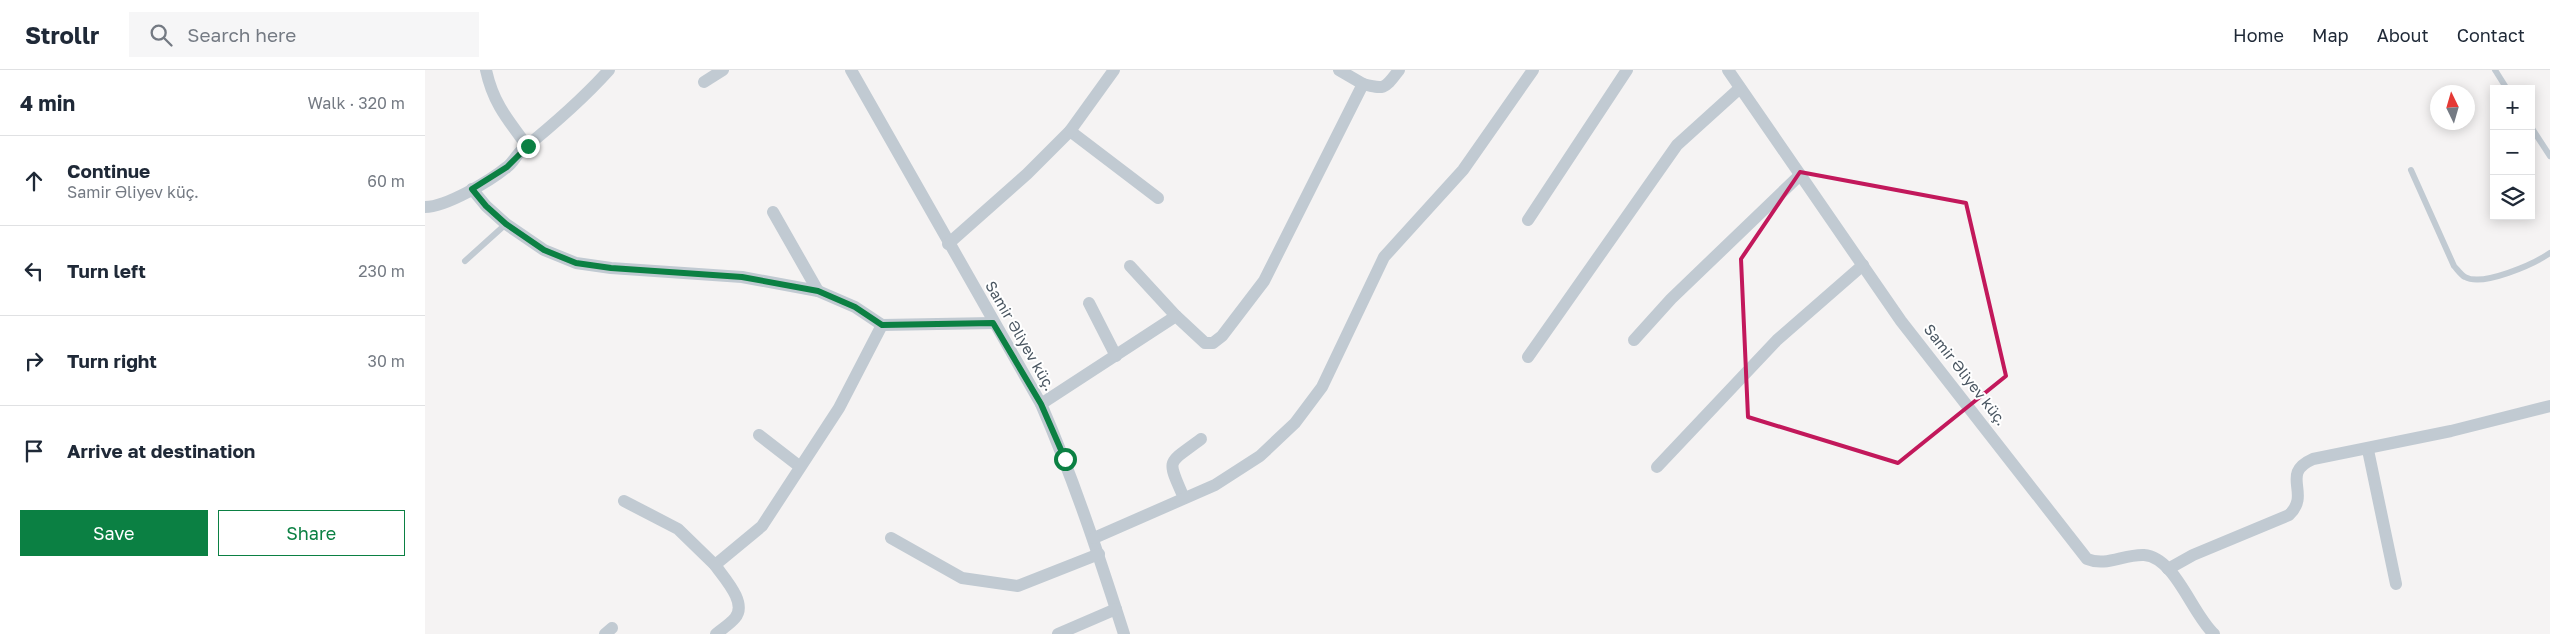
<!DOCTYPE html>
<meta charset="utf-8">
<style>
:root{--surface:#fff;--page:#f6f6f7;--text:#1f2937;--muted:#747a83;--line:#e0e1e3;--accent:#0b8043}
body{margin:0;font-family:"Golos Text",sans-serif;background:var(--page);color:var(--text)}
.controls{position:absolute;right:15px;top:15px;display:grid;overflow:hidden;border-radius:0px;box-shadow:0 2px 12px #0003}
.controls button{width:45px;height:45px;display:grid;place-items:center;padding:0;border:0;border-bottom:1px solid var(--line);background:var(--surface);color:var(--text);font:25px sans-serif}
.compass{position:absolute;left:2005px;top:15px;width:45px;height:45px;border-radius:50%;background:var(--surface);box-shadow:0 2px 12px #0003;rotate:355deg}
.stop{position:absolute;width:15px;height:15px;margin:-11px;border:4px solid #0b8043;border-radius:50%;background:#fff}
.stop.end{background:#0b8043;border-color:#fff;box-shadow:0 1px 5px #0008}
.list{margin:0;padding:0;list-style:none}
h2{display:flex;justify-content:space-between;align-items:center;height:65px;margin:0;padding:0 20px;font-size:21px}
h2 small{font-size:16px;font-weight:400;color:var(--muted)}
.list li{display:grid;grid-template-columns:32px 1fr auto;gap:15px;align-items:center;box-sizing:border-box;height:90px;padding:0 20px;border-top:1px solid var(--line)}
.list b{display:block;font-size:19px;white-space:nowrap}
.list p{margin:0;font-size:16px;white-space:nowrap;color:var(--muted)}
.list em{font-size:16px;font-style:normal;color:var(--muted)}
.actions{display:flex;gap:10px;padding:15px 20px}
.actions a{flex:1;padding:11px 0;border:1px solid var(--accent);border-radius:0px;text-align:center;font-size:18px;color:var(--accent)}
.actions .main{background:var(--accent);color:#fff}
.icon{flex:none;width:28px;height:28px;fill:none;stroke:currentColor;stroke-width:2;stroke-linecap:round;stroke-linejoin:round}
.map{position:relative;flex:none;width:2125px;height:564px;overflow:hidden}
header{display:flex;align-items:center;gap:30px;box-sizing:border-box;height:70px;padding:0 25px;background:var(--surface);border-bottom:1px solid var(--line)}
header strong{font-size:24px}
nav{display:flex;gap:28px;margin-inline-start:auto;font-size:18px}
.search{width:350px;height:45px;background:var(--page);display:flex;align-items:center;gap:12px;box-sizing:border-box;padding:0 18px;border-radius:0px;color:var(--muted);font-size:19px}
main{display:flex}
aside{flex:1;background:var(--surface)}
.map>svg:first-child{display:block}
.lines{fill:none;stroke-linecap:round;stroke-linejoin:round}
.lane{stroke:#c1cad2;stroke-width:6}
.street{stroke:#c1cad2;stroke-width:12}
.route{stroke:#0b8043;stroke-width:6}
.marked{fill:none;stroke:#c2185b;stroke-width:4;stroke-linejoin:round}
.labels{text-anchor:middle;stroke-width:4;stroke-linejoin:round;paint-order:stroke}
.street-label{font-size:15px;fill:#4a5661;stroke:#fff}
</style>
<header>
<strong>Strollr</strong>
<div class="search"><svg class="icon" aria-label="search" viewBox="0 0 24 24"><circle cx="10" cy="10" r="6"/><path d="M15 15l6 6"/></svg>Search here</div>
<nav><a>Home</a><a>Map</a><a>About</a><a>Contact</a></nav>
</header>
<main>
<aside>
<h2>4 min<small>Walk · 320 m</small></h2>
<ul class="list">
<li><svg class="icon" aria-label="ahead" viewBox="0 0 24 24"><path d="M12 20V5M6 11l6-6 6 6"/></svg><div><b>Continue</b><p>Samir Əliyev küç.</p></div><em>60 m</em></li>
<li><svg class="icon" aria-label="left" viewBox="0 0 24 24"><path d="M17 20v-9H6M10 6l-5 5 5 5"/></svg><div><b>Turn left</b></div><em>230 m</em></li>
<li><svg class="icon" aria-label="right" viewBox="0 0 24 24"><path d="M7 20v-9h11M14 6l5 5-5 5"/></svg><div><b>Turn right</b></div><em>30 m</em></li>
<li><svg class="icon" aria-label="arrive" viewBox="0 0 24 24"><path d="M6 21V4h12l-3 4 3 4H6"/></svg><div><b>Arrive at destination</b></div></li>
</ul>
<div class="actions"><a class="main">Save</a><a>Share</a></div>
</aside>
<div class="map">
<svg width="2125" height="564" viewBox="0 0 2125 564">
<rect width="100%" height="100%" fill="#f5f3f3"/>
<g class="lines">
<!-- lane -->
<g class="lane">
<path d="M2070,0L2082,19"/>
<path d="M2106,57L2125,86"/>
<path d="M1986,100L2029,196C2032,199 2036,205 2040,207C2058,217 2109,194 2125,183"/>
<path d="M40,191L81,154"/>
</g>
<!-- street -->
<g class="street">
<path d="M61,0C68,33 83,50 103,77"/>
<path d="M426,0L616,334C649,410 674,486 699,564"/>
<path d="M914,0L938,14"/>
<path d="M1303,0L1476,251L1662,489C1681,497 1699,484 1719,485C1750,487 1767,544 1789,564"/>
<path d="M279,12L298,0"/>
<path d="M645,61L733,128"/>
<path d="M47,119L61,136L81,154L119,180L151,193L186,198L317,207L393,221L430,237L457,255L568,253"/>
<path d="M0,137C21,137 65,111 82,97C88,93 91,85 97,80C128,55 157,30 184,0"/>
<path d="M348,142L393,221"/>
<path d="M1103,150L1202,0"/>
<path d="M523,174L602,104L645,61L689,0"/>
<path d="M705,196L751,246"/>
<path d="M664,233L691,286"/>
<path d="M1209,270L1246,229L1375,105"/>
<path d="M1103,287L1252,75L1315,18"/>
<path d="M616,334L751,246L780,273H788L797,266L839,211L938,14C961,20 960,18 974,0"/>
<path d="M334,365L374,396"/>
<path d="M1943,380L1971,514"/>
<path d="M1232,397L1352,270L1438,195"/>
<path d="M759,428C741,387 742,395 776,369"/>
<path d="M199,431L253,459L290,495"/>
<path d="M466,468L537,508L593,516L674,484"/>
<path d="M669,468L790,415L835,386L870,353L897,317L959,187L1038,100L1108,0"/>
<path d="M1743,499L1768,485L1864,445C1887,423 1854,404 1888,389L2026,361L2125,336"/>
<path d="M180,564L187,558"/>
<path d="M291,564C297,559 305,554 310,548C323,533 299,508 290,495L337,456L414,338L457,255"/>
<path d="M633,564L691,539"/>
</g>
</g>
<g class="lines">
<!-- route -->
<path class="route" d="M103,76L82,97L47,119L61,136L81,154L119,180L151,193L186,198L317,207L393,221L430,237L457,255L568,253L616,334L640,389"/>
</g>
<!-- marked area -->
<path class="marked" d="M1375,102L1541,133L1581,306L1473,393L1323,347L1316,189Z"/>
<g class="labels">
<!-- street labels -->
<g class="street-label">
<text transform="translate(595 266) rotate(60)" y="5">Samir Əliyev küç.</text>
<text transform="translate(1540 305) rotate(52)" y="5">Samir Əliyev küç.</text>
</g>
</g>
</svg>
<div class="controls">
<button>+</button>
<button>−</button>
<button><svg class="icon" aria-label="layers" viewBox="0 0 24 24"><path d="M12 4l9 5-9 5-9-5zM3 14l9 5 9-5"/></svg></button>
</div>
<svg class="compass" viewBox="-18 -18 36 36"><path d="M0-13l5 13h-10z" fill="#e53935"/><path d="M0 13l5-13h-10z" fill="#747a83"/></svg>
<div class="stop" style="left:640px;top:389px"></div>
<div class="stop end" style="left:103px;top:76px"></div>
</div>
</main>
